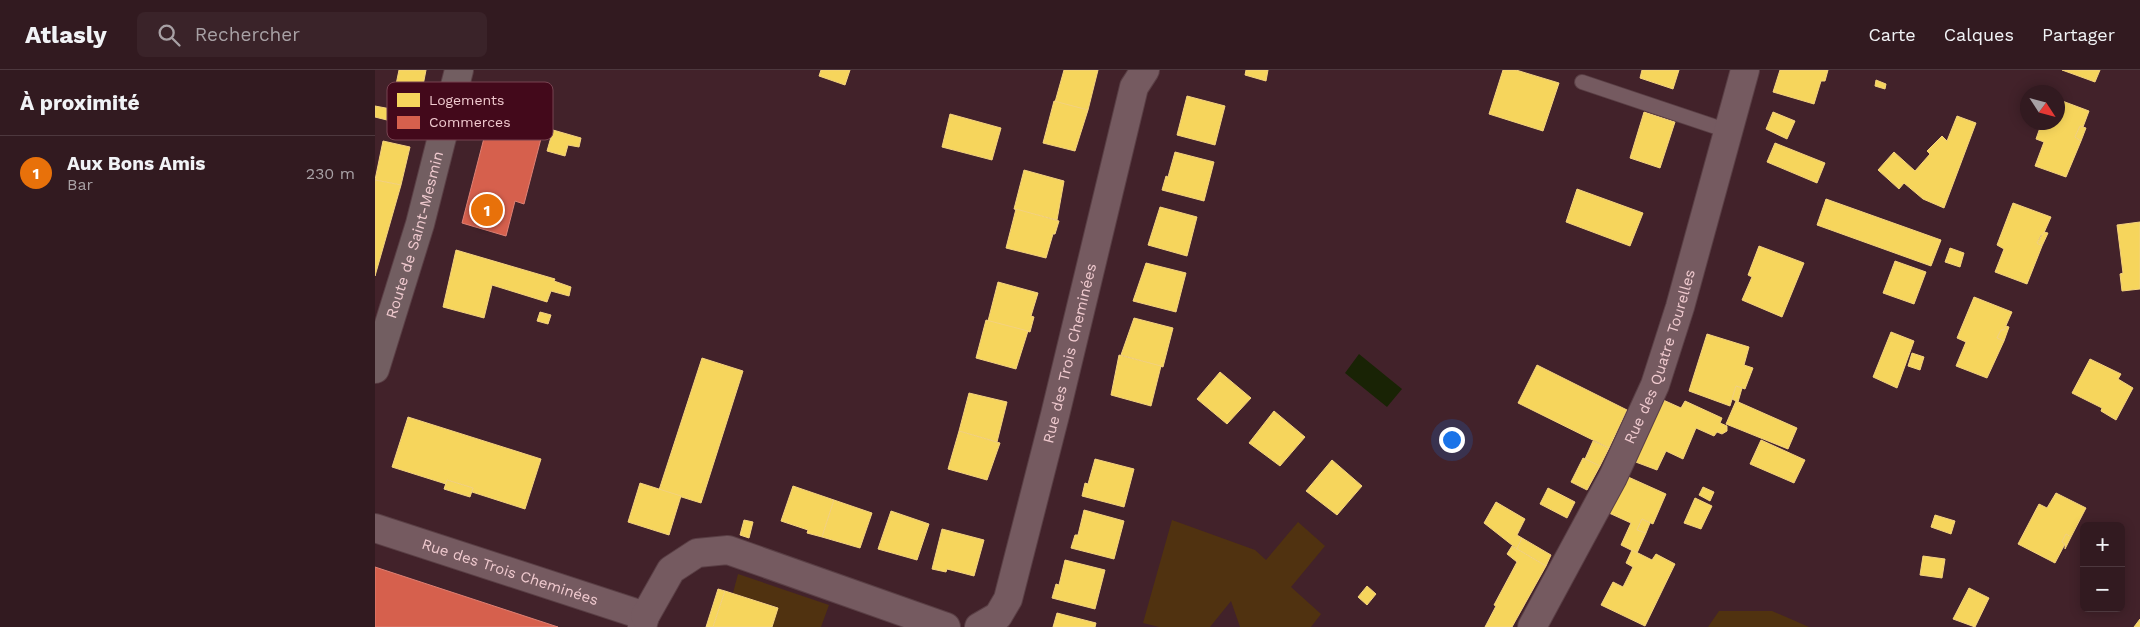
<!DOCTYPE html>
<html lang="fr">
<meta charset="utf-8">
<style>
:root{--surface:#321a20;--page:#3a2329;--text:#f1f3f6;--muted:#a8a1a5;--line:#4d383e;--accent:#db2777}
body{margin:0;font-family:"Work Sans",sans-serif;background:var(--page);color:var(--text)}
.controls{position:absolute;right:15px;bottom:15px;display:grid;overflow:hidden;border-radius:8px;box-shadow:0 2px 12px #0003}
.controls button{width:45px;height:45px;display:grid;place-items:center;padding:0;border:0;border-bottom:1px solid var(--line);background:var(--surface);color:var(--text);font:25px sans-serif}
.compass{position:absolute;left:1645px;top:15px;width:45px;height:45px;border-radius:50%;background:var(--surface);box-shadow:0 2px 12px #0003;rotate:126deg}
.you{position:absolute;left:1076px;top:369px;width:18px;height:18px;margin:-12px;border:4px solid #fff;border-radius:50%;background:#1a73e8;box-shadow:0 0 0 8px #1a73e833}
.badge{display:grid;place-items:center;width:32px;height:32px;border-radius:50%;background:var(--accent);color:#fff;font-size:16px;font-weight:700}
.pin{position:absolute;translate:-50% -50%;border:2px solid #fff;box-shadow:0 1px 5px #0006}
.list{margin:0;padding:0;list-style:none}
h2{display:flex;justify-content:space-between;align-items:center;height:65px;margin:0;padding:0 20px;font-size:21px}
h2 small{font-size:16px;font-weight:400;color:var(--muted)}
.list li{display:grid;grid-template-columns:32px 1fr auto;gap:15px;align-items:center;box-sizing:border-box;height:75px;padding:0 20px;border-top:1px solid var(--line)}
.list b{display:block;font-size:19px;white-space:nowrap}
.list p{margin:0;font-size:16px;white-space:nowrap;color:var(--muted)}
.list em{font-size:16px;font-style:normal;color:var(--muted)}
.icon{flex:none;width:28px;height:28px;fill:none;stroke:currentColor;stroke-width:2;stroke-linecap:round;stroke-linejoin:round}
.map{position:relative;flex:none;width:1765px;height:557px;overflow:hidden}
header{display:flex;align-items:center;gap:30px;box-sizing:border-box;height:70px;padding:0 25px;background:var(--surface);border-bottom:1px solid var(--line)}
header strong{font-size:24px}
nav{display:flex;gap:28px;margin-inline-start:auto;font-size:18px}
.search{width:350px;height:45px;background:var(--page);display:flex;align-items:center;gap:12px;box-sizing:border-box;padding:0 18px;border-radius:8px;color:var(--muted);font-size:19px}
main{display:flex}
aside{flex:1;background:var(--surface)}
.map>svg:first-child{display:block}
.green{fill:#503210}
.water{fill:#192305}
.homes{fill:#f6d55c;stroke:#f4d27e}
.shops{fill:#d6604d;stroke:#de8074}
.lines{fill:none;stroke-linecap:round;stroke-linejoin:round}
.lane-casing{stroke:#5a3f45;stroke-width:16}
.street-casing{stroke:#5a3f45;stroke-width:30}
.secondary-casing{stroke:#5a3f45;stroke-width:30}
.lane{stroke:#755a60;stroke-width:14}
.street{stroke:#755a60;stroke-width:28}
.secondary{stroke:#725e61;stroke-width:28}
.labels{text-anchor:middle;stroke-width:5;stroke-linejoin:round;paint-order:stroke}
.street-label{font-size:15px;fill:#f0cacf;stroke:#43091b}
.key{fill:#43091b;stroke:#774351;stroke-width:1}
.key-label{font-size:14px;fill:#f0cacf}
</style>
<header>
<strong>Atlasly</strong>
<div class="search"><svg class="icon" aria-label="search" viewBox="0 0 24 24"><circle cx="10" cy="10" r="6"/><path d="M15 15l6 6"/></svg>Rechercher</div>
<nav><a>Carte</a><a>Calques</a><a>Partager</a></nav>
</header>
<main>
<aside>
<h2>À proximité<small></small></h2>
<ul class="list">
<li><span class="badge" style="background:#e8710a">1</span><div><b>Aux Bons Amis</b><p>Bar</p></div><em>230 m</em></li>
</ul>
</aside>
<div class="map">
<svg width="1765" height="557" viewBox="0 0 1765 557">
<rect width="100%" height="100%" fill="#42222a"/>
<!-- green -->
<g class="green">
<path d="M797,450L880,480L891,490L923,452L950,476L916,517L946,544L936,557H865L856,531L835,557H784L768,553Z"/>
<path d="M363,504L454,535L446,557H397L403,537L358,523Z"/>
<path d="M1344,541H1397L1434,557H1333Z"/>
</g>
<!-- water -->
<path class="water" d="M984,284L1027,319L1012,337L970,303Z"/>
<!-- homes -->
<g class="homes">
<path d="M24,0H51L40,57L0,47V36L16,39Z"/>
<path d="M446,0H475L470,15L444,6Z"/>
<path d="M689,0H723L713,40L680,32Z"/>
<path d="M871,0H893L891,11L870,5Z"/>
<path d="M1128,0H1141L1184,13L1168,61L1114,44Z"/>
<path d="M1267,0H1304L1298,19L1265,8Z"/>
<path d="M1405,0H1453L1450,11H1446L1439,34L1398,22Z"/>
<path d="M1687,0H1725L1720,12Z"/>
<path d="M1501,10L1511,14L1510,19L1500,16Z"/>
<path d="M812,26L850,36L840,75L802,65Z"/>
<path d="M1682,29L1714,41L1708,57L1705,56L1700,67L1706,71L1691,107L1660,96L1669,72L1661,69L1667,52H1682Z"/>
<path d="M679,31L713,40L700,81L668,73Z"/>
<path d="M1269,42L1300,52L1285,98L1255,88Z"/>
<path d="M1398,42L1420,51L1412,69L1391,59Z"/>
<path d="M575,44L626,58L617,90L567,77Z"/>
<path d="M1582,46L1601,53L1569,138L1548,129L1529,113L1524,119L1503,100L1519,82L1540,101L1555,84L1552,81L1567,66L1572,71Z"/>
<path d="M1705,56L1711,58L1706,71L1700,67Z"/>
<path d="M178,60L206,68L204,77L193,75L190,86L172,81Z"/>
<path d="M8,71L35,77L26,115L0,110Z"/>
<path d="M1400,73L1450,93L1442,113L1392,92Z"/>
<path d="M800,82L839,92L829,131L787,120L791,106L793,107Z"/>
<path d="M649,100L689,111L682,150L639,139Z"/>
<path d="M0,110L26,115L0,206Z"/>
<path d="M1202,119L1268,143L1255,176L1191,152Z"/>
<path d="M1451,129L1566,170L1556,196L1442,155Z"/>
<path d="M1638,133L1676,147L1668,165H1666L1662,173L1667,176L1652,214L1620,202L1629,179L1622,175Z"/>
<path d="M785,137L822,147L812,186L773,175Z"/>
<path d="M641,139L684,151L680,164H678L671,188L631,178Z"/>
<path d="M1765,152V219L1747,221L1745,204L1748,203L1742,155Z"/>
<path d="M1669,162L1673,163L1667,176L1662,173Z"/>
<path d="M1384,176L1429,193L1407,247L1367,230L1377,207L1373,205Z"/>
<path d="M1575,178L1589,183L1585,197L1570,192Z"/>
<path d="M81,180L180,209L179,211L196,217L194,226L176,221L172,232L117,215L109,248L68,237Z"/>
<path d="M1520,191L1551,202L1539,234L1508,223Z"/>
<path d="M771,193L811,203L801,242L758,231Z"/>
<path d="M623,212L663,223L656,246L659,247L655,262L613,251Z"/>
<path d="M1599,227L1637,242L1629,260H1626L1622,268L1629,271L1612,308L1581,296L1591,272L1582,268Z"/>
<path d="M165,242L176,245L173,254L162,251Z"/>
<path d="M759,248L798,258L788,297L746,285Z"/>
<path d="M611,250L653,261L641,299L601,288Z"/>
<path d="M1631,256L1634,257L1629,271L1622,268L1626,260H1629Z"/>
<path d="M1516,262L1539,271L1522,318L1498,307Z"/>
<path d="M1332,264L1374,277L1369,295L1378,298L1370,319L1361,316L1355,336L1314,321Z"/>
<path d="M1537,283L1549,287L1545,300L1533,296Z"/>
<path d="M744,285L786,296L776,336L736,325Z"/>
<path d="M327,288L368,301L326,433L284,420Z"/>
<path d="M1715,289L1746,304L1743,309L1758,318L1741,350L1726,341L1727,338L1697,323Z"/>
<path d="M1162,295L1252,340L1234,378L1143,333Z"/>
<path d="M845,302L876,328L852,354L822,329Z"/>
<path d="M1361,316L1367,318L1363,332L1357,329Z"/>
<path d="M594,323L632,332L622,372L584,361Z"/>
<path d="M1286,329L1306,338L1310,331L1347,348L1345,353L1352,356V361L1347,364L1342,362L1339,366L1321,358L1308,389L1291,381L1282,400L1258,391Z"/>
<path d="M1361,331L1422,358L1413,379L1351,354Z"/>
<path d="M899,341L930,367L905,396L874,373Z"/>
<path d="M33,347L166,389L150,439L97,422L98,418L72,410L71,414L17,397Z"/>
<path d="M584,361L625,373L612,410L573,399Z"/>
<path d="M1386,370L1430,390L1419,413L1375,394Z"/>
<path d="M1218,371L1234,378L1225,396L1210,389Z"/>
<path d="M1208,388L1225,396L1212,420L1196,412Z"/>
<path d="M720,389L759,399L749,437L707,426L710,413L713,414Z"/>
<path d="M957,390L987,416L962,445L931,421Z"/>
<path d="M1251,406L1291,424L1278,454L1267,449L1262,460L1271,463L1262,483L1246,475L1256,453L1234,443Z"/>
<path d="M72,410L98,418L95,427L69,419Z"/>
<path d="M265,413L306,426L294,465L253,452Z"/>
<path d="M418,416L459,430L447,467L432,463L433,460L406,451Z"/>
<path d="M1328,417L1339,422L1335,431L1324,425Z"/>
<path d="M1173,418L1200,432L1192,448L1165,434Z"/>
<path d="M1681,423L1711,438L1696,467L1691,464L1687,472L1690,474L1680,493L1643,474L1664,434L1672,438Z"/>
<path d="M1320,428L1337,436L1326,459L1309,453Z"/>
<path d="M459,430L497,443L485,478L447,467Z"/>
<path d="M1121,432L1150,449L1142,465L1147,468L1142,479L1109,453Z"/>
<path d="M709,440L749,451L739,489L696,478L700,465H703Z"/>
<path d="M516,441L554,454L542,490L503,479Z"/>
<path d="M1560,445L1580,451L1576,464L1556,457Z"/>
<path d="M1267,449L1275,453L1271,463L1262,460Z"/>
<path d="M369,450L378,452L374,468L365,465Z"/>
<path d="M567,459L609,470L599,506L572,499L571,502L557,499Z"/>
<path d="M1691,464L1696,467L1690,479V474L1687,472Z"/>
<path d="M1147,468L1176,485L1171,496L1142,479Z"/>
<path d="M1137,476L1171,496L1137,557H1110L1121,536L1119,535L1142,492L1132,484Z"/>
<path d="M1257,480L1277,490L1281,484L1300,494L1270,556L1226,535L1238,512L1248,517L1258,497L1251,493Z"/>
<path d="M1548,486L1570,489L1567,508L1545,505Z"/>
<path d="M690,490L730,500L720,539L677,528L681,514L684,515Z"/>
<path d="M992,516L1001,524L992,535L983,527Z"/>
<path d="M1594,518L1614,528L1600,557L1578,549Z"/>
<path d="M343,519L350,521L338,557H331Z"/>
<path d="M350,521L403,538L397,557H338Z"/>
<path d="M682,543L721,553L720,557H678Z"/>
<path d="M1765,549V557H1759Z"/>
</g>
<!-- shops -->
<g class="shops">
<path d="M116,41L169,57L149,134L140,131L131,166L87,153Z"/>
<path d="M0,497L183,557H0Z"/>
</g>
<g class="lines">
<!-- lane casing -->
<g class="lane-casing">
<path id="lane" d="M1207,12L1353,61"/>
</g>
<!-- street casing -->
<g class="street-casing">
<g id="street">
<path id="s1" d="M0,458L270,546L267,557"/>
<path d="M270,546L296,500L322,483L353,480L571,557"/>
<path id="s2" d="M604,557L623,546L633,529L680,345L759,17L770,0"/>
<path id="s3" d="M1157,557L1238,407L1280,315L1305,237L1370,0"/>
</g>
</g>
<!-- secondary casing -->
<g class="secondary-casing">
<g id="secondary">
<path id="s4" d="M0,299L45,154L84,0"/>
</g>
</g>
<!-- lane -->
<use href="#lane" class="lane"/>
<!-- street -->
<use href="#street" class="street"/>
<!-- secondary -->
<use href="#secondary" class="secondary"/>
</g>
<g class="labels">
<!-- street labels -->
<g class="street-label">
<text dy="5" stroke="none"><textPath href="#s4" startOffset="140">Route de Saint-Mesmin</textPath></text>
<text dy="5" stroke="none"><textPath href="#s2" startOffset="295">Rue des Trois Cheminées</textPath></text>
<text dy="5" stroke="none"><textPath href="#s3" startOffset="300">Rue des Quatre Tourelles</textPath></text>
<text dy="5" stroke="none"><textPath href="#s1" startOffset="142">Rue des Trois Cheminées</textPath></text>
</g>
</g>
<!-- legend -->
<rect x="12" y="12" width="166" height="58" rx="8" class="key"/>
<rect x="22" y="23" width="23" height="14" fill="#f6d55c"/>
<rect x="22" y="46" width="23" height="13" fill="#d6604d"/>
<g class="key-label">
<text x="54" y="35">Logements</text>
<text x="54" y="57">Commerces</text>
</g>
</svg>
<div class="controls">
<button>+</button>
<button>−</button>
</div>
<svg class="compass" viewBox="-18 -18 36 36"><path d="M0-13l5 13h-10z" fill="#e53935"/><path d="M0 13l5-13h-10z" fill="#a8a1a5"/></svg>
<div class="you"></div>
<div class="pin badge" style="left:112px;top:140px;background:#e8710a">1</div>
</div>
</main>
